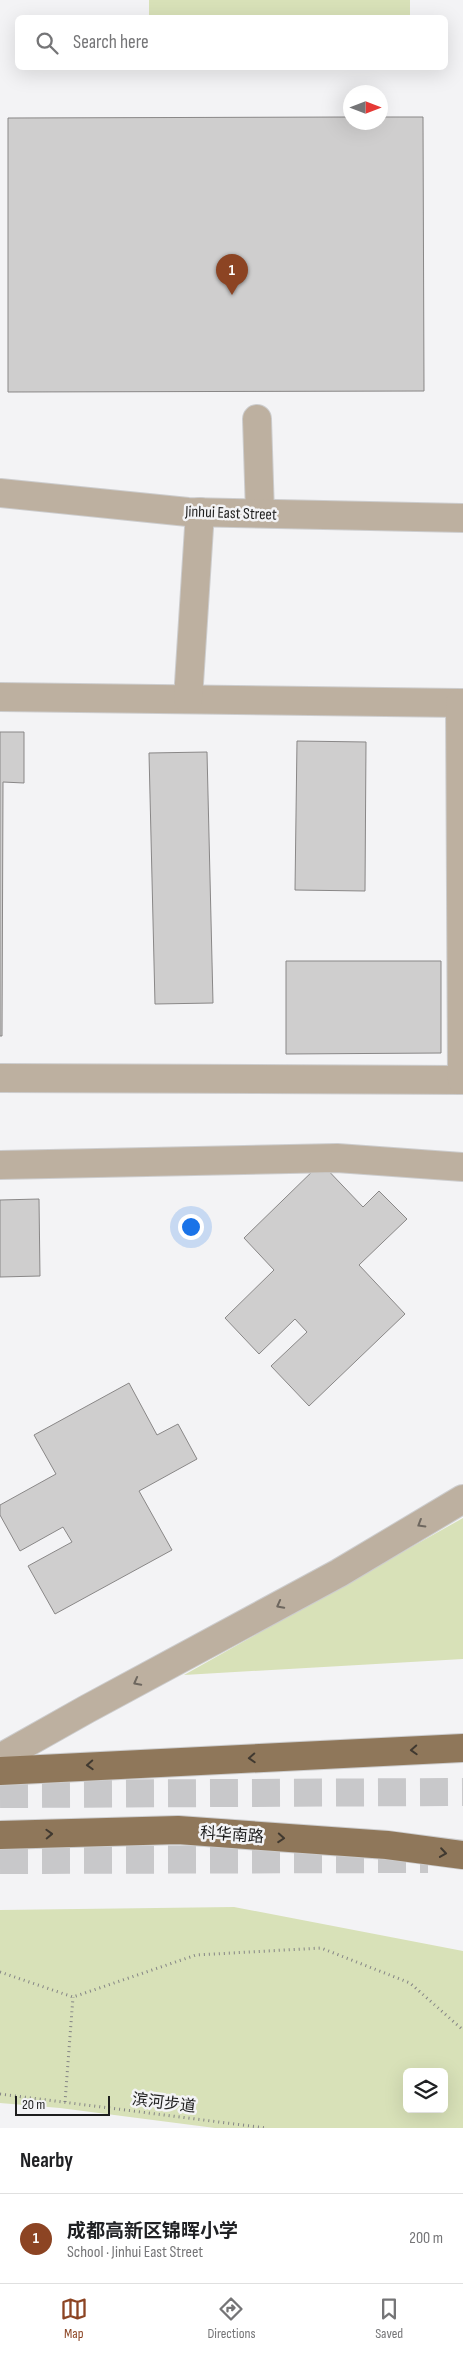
<!DOCTYPE html>
<meta charset="utf-8">
<style>
:root{--surface:#fff;--page:#f6f6f6;--text:#202124;--muted:#757577;--line:#e0e0e0;--accent:#8c4423}
body{margin:0;font-family:"Sofia Sans Condensed","Noto Sans SC",sans-serif;background:var(--page);color:var(--text)}
.controls{position:absolute;right:15px;bottom:15px;display:grid;overflow:hidden;border-radius:8px;box-shadow:0 5px 20px #0002}
.controls button{width:45px;height:45px;display:grid;place-items:center;padding:0;border:0;border-bottom:1px solid var(--line);background:var(--surface);color:var(--text);font:25px sans-serif}
.compass{position:absolute;left:343px;top:85px;width:45px;height:45px;border-radius:50%;background:var(--surface);box-shadow:0 5px 20px #0002;rotate:90deg}
.scale{position:absolute;left:15px;bottom:12px;width:95px;box-sizing:border-box;padding-left:5px;border:2px solid #1e1e1e;border-top:0;font-size:14px;line-height:18px;white-space:nowrap;color:#1e1e1e;-webkit-text-stroke:4px #f3f3f5;paint-order:stroke}
.you{position:absolute;left:190px;top:1226px;width:18px;height:18px;margin:-12px;border:4px solid #fff;border-radius:50%;background:#1a73e8;box-shadow:0 0 0 8px #1a73e833}
.badge{display:grid;place-items:center;width:32px;height:32px;border-radius:50%;background:var(--accent);color:#fff;font-size:16px;font-weight:700}
.pin{position:absolute;translate:-50% -41px;filter:drop-shadow(0 1px 2px #0008)}
.pin::after{content:'';position:absolute;top:26px;width:18px;height:15px;background:inherit;clip-path:polygon(0 0,100% 0,50% 100%)}
.list{margin:0;padding:0;list-style:none}
h2{display:flex;justify-content:space-between;align-items:center;height:65px;margin:0;padding:0 20px;font-size:21px}
h2 small{font-size:16px;font-weight:400;color:var(--muted)}
.list li{display:grid;grid-template-columns:32px 1fr auto;gap:15px;align-items:center;box-sizing:border-box;height:90px;padding:0 20px;border-top:1px solid var(--line)}
.list b{display:block;font-size:19px;white-space:nowrap}
.list p{margin:0;font-size:16px;white-space:nowrap;color:var(--muted)}
.list em{font-size:16px;font-style:normal;color:var(--muted)}
.icon{flex:none;width:28px;height:28px;fill:none;stroke:currentColor;stroke-width:2;stroke-linecap:round;stroke-linejoin:round}
.map{position:relative;flex:none;width:463px;height:2128px;overflow:hidden}
.search{position:absolute;background:var(--surface);box-shadow:0 5px 20px #0002;left:15px;right:15px;top:15px;height:55px;display:flex;align-items:center;gap:12px;box-sizing:border-box;padding:0 18px;border-radius:8px;color:var(--muted);font-size:19px}
.sheet{height:155px;background:var(--surface)}
nav{display:flex;justify-content:space-around;align-items:center;box-sizing:border-box;height:70px;border-top:1px solid var(--line);background:var(--surface);font-size:14px;color:var(--muted)}
nav a{display:grid;justify-items:center;gap:2px}
nav .on{color:var(--accent)}
.map>svg:first-child{display:block}
.green{fill:#d8e1b8;fill-rule:evenodd}
.building{fill:#cfcece;stroke:#898787}
.lines{fill:none;stroke-linecap:round;stroke-linejoin:round}
.highway-tunnel{stroke:#c8c8ca;stroke-width:28;stroke-dasharray:28 14;stroke-linecap:butt}
.minor-casing{stroke:#cdcdce;stroke-width:30}
.major-casing{stroke:#cdcdce;stroke-width:30}
.path{stroke:#848485;stroke-width:3;stroke-dasharray:1 4;stroke-linecap:butt}
.minor{stroke:#bdb0a0;stroke-width:28}
.major{stroke:#8f775a;stroke-width:28}
.oneway{stroke:#6e675f}
.oneway2{stroke:#403930}
.labels{text-anchor:middle;stroke-width:5;stroke-linejoin:round;paint-order:stroke}
.street-label{font-size:16px;fill:#1e1e1e;stroke:#f3f3f5}
</style>
<div class="map">
<svg width="463" height="2128" viewBox="0 0 463 2128">
<rect width="100%" height="100%" fill="#f3f3f5"/>
<!-- green -->
<g class="green">
<rect x="149" y="0" width="261" height="17"/>
<path d="M463,1518V1659L184,1675Z"/>
<path d="M234,1907L463,1951V2128H215L60,2108L0,2103V1910ZM407,2072H444V2109H407Z"/>
</g>
<!-- building -->
<g class="building">
<path d="M350,117V122H380V117H423L424,391L8,392V118Z"/>
<path d="M0,732H24V783L3,782L2,1036H0Z"/>
<path d="M297,741L366,742L365,891L295,890Z"/>
<path d="M207,752L213,1003L155,1004L149,753Z"/>
<path d="M286,961H441V1053L286,1054Z"/>
<path d="M321,1163L363,1207L379,1191L407,1219L359,1265L405,1314L309,1406L271,1366L307,1332L295,1319L259,1354L225,1318L274,1270L244,1238Z"/>
<path d="M39,1199L40,1276L0,1277V1200Z"/>
<path d="M129,1383L157,1435L178,1424L197,1459L139,1491L172,1550L55,1614L28,1566L72,1542L63,1527L20,1551L0,1515V1505L56,1474L34,1435Z"/>
</g>
<g class="lines">
<!-- highway-tunnel -->
<g class="highway-tunnel">
<path d="M0,1794L463,1792"/>
<path d="M0,1860L428,1859"/>
</g>
<!-- minor casing -->
<g class="minor-casing">
<g id="minor">
<path d="M257,419L260,513"/>
<path d="M0,493L188,512L463,518"/>
<path d="M0,697L460,703"/>
<path d="M188,699L200,512"/>
<path d="M0,1078L463,1080"/>
<path d="M462,1080L460,703H463"/>
<path d="M0,1165L337,1158L463,1167"/>
<path d="M0,1758L87,1709L339,1573L463,1499"/>
</g>
</g>
<!-- major casing -->
<g class="major-casing">
<g id="major">
<path d="M0,1771L463,1748"/>
<path d="M0,1835L178,1830L387,1845L463,1855"/>
</g>
</g>
<!-- path -->
<g class="path">
<path d="M0,1972L73,1997L196,1955L321,1948L410,1983L463,2030"/>
<path d="M0,2094L266,2128"/>
<path d="M65,2102L73,1997"/>
</g>
<!-- minor -->
<use href="#minor" class="minor"/>
<!-- major -->
<use href="#major" class="major"/>
</g>
<!-- one-way arrows -->
<defs><path id="oneway-chevron" d="M-2-3.5L2.5 0L-2 3.5" fill="none" stroke-width="1.6" stroke-linecap="round" stroke-linejoin="round" transform="scale(1.25)"/></defs>
<g class="oneway">
<use href="#oneway-chevron" transform="translate(421 1524) rotate(149)"/>
<use href="#oneway-chevron" transform="translate(280 1605) rotate(152)"/>
<use href="#oneway-chevron" transform="translate(137 1682) rotate(152)"/>
</g>
<g class="oneway2">
<use href="#oneway-chevron" transform="translate(414 1750) rotate(177)"/>
<use href="#oneway-chevron" transform="translate(252 1758) rotate(177)"/>
<use href="#oneway-chevron" transform="translate(90 1765) rotate(177)"/>
<use href="#oneway-chevron" transform="translate(49 1834) rotate(-2)"/>
<use href="#oneway-chevron" transform="translate(281 1838) rotate(4)"/>
<use href="#oneway-chevron" transform="translate(443 1853) rotate(8)"/>
</g>
<g class="labels">
<!-- street labels -->
<g class="street-label">
<text transform="translate(231 512) rotate(2)" y="6">Jinhui East Street</text>
<text transform="translate(232 1834) rotate(4)" y="6">科华南路</text>
<text transform="translate(164 2102) rotate(7)" y="6">滨河步道</text>
</g>
</g>
</svg>
<div class="controls">
<button><svg class="icon" aria-label="layers" viewBox="0 0 24 24"><path d="M12 4l9 5-9 5-9-5zM3 14l9 5 9-5"/></svg></button>
</div>
<svg class="compass" viewBox="-18 -18 36 36"><path d="M0-13l5 13h-10z" fill="#e53935"/><path d="M0 13l5-13h-10z" fill="#757577"/></svg>
<div class="scale">20 m</div>
<div class="you"></div>
<div class="pin badge" style="left:232px;top:295px">1</div>
<div class="search"><svg class="icon" aria-label="search" viewBox="0 0 24 24"><circle cx="10" cy="10" r="6"/><path d="M15 15l6 6"/></svg>Search here</div>
</div>
<section class="sheet">
<h2>Nearby<small></small></h2>
<ul class="list">
<li><span class="badge">1</span><div><b>成都高新区锦晖小学</b><p>School · Jinhui East Street</p></div><em>200 m</em></li>
</ul>
</section>
<nav>
<a class="on"><svg class="icon" aria-label="map" viewBox="0 0 24 24"><path d="M3 6l6-2 6 2 6-2v14l-6 2-6-2-6 2zM9 4v14M15 6v14"/></svg>Map</a>
<a><svg class="icon" aria-label="directions" viewBox="0 0 24 24"><path d="M12 3l9 9-9 9-9-9zM9 14v-3h6M13 9l2 2-2 2"/></svg>Directions</a>
<a><svg class="icon" aria-label="saved" viewBox="0 0 24 24"><path d="M7 4h10v16l-5-4-5 4z"/></svg>Saved</a>
</nav>
